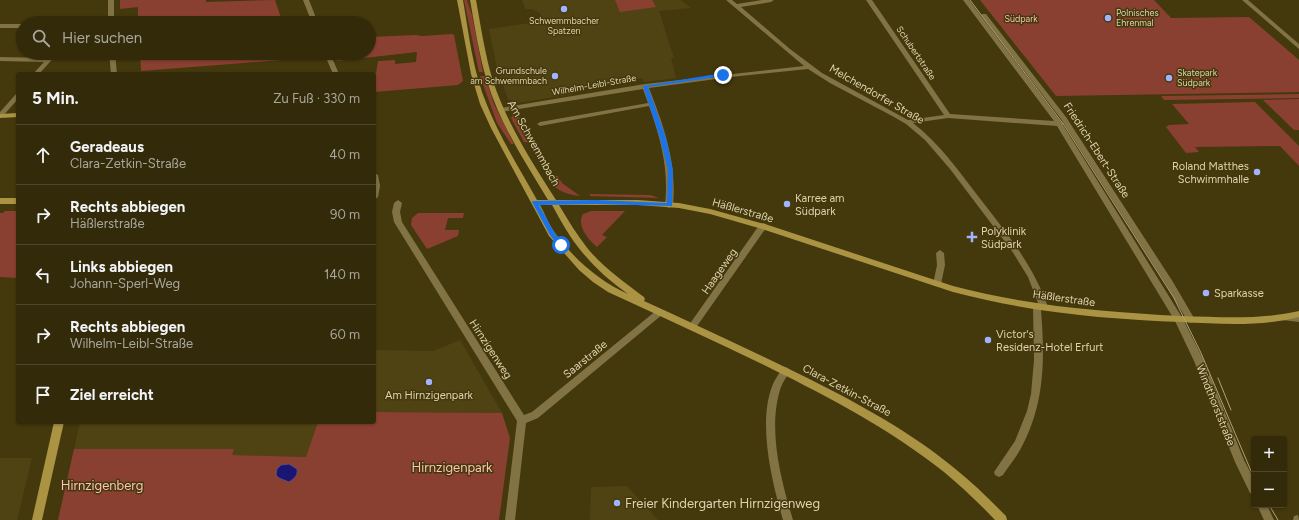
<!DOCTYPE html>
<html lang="de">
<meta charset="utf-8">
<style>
:root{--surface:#332a0a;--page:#3e3618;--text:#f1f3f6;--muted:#a9a79c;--line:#4e462b}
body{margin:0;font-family:Figtree,sans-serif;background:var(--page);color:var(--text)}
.controls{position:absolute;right:12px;bottom:12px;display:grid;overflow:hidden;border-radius:4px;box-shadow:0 1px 3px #0004}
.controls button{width:36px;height:36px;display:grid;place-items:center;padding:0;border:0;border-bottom:1px solid var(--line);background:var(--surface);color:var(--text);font:20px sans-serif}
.stop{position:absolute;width:12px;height:12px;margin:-9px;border:3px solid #1a73e8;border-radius:50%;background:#fff}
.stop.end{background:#1a73e8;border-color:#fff;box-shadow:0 1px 4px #0008}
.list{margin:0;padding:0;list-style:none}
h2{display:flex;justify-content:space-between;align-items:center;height:52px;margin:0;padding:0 16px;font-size:17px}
h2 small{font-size:13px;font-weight:400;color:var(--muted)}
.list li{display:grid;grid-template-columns:26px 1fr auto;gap:12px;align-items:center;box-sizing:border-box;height:60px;padding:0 16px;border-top:1px solid var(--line)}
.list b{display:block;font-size:15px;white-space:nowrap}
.list p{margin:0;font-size:13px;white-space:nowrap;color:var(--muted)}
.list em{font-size:13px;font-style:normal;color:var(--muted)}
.icon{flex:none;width:22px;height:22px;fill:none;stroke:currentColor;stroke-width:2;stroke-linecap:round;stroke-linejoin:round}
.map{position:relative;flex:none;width:1299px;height:520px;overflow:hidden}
.search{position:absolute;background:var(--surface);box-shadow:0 1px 3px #0004;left:16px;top:16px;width:360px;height:44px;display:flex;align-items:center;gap:10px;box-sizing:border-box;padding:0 14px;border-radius:22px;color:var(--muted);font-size:15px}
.panel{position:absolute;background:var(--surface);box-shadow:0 1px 3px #0004;left:16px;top:72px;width:360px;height:352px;border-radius:4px}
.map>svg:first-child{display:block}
.built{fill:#504313}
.green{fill:#8a4030}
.water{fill:#1a1473;stroke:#554d85}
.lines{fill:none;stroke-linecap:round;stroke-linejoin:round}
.street{fill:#817343;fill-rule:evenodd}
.secondary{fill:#aa9343;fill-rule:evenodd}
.tram{stroke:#aea37c;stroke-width:1}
.route{fill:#1a73e8}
.poi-dot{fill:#a1b3fd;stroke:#44380d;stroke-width:1.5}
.labels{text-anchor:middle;stroke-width:3;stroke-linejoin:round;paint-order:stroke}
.far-poi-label{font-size:9px;fill:#ded3ae;stroke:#44380d;text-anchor:start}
.far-park-label{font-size:9px;fill:#ffc2b4;stroke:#44380d}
.far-street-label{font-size:9px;fill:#ded3ae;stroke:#44380d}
.street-label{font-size:11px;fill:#ded3ae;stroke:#44380d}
.poi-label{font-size:11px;fill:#ded3ae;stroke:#44380d;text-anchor:start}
.near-park-label{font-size:13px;fill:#ffc2b4;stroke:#44380d}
.near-poi-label{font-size:13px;fill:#ded3ae;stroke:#44380d;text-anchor:start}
</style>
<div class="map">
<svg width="1299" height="520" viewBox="0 0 1299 520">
<rect width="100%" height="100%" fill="#44380d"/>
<!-- built -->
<g class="built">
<path d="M522,0H681L691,8L659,11L674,58H671L676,78L644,82L642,78L572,89L573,94L517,103L508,99L497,68L489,29L530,23L541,18L540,13L532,9H527L525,8Z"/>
<path d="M460,340L502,413L374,412V350L433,351Z"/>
<path d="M80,422H318L307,457L232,455L234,450L74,449Z"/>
<path d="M0,458H32L17,520H0Z"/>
<path d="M627,486L658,520H590L591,487Z"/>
</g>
<!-- green -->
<g class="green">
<path d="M120,0H206V2L275,0L281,18L221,22L209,18L138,23V7L120,9Z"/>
<path d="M464,0H467L472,15L483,72H479Z"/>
<path d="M615,0H652L656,7L620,12Z"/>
<path d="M980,0H1154L1171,18L1249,17L1299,60V92L1056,96Z"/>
<path d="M452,34L454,35L463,81L458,85L374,92V74H365L376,73L378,61L395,60V64L416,62L417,52L337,61L334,53H369V37L416,35L422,36Z"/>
<path d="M140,53H293L295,59L141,71Z"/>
<path d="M480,76H485L494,104L514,144H511L497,123Z"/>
<path d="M1299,94V98L1164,100L1161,96Z"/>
<path d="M1299,99V130H1294L1263,100Z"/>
<path d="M1255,102L1299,146V166L1280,146L1195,147L1199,152L1186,153L1166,127L1169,125L1189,124L1172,104Z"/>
<path d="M515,111L537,144L524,142L511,118Z"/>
<path d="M551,175L558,176L562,183L580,196C564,194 555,190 546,176Z"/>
<path d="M590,194L650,195L659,198L590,196Z"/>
<path d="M5,211H18V278L0,277V213H3Z"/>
<path d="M591,211H625L602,235L607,237L597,247C589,240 576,226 583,214Z"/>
<path d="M418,213H464L463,218H448L445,230H459L458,236L427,249L411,225L412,218Z"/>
<path d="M374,412L502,413L510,438L499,520H58L74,449H234L232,455L306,457L318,422H374Z"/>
</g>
<!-- water -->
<path class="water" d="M289,464L297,469C298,475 295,478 289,482L279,478L276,475L277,469L281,465Z"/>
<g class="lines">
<!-- street -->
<g class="street">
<rect x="108" y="0" width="6" height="23"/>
<path d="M303,0H309L318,23H312Z"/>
<path d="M726,0H732L737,4L762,0H774L771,2L741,7L790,49L822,73L908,120L944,115L866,0H872L950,114L1054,121L963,0H969L1061,122L1063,123L1064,124L1063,125L1183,319L1204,361L1244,460L1254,479V495L1250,493L1235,462L1194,361L1175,321L1057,126L948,118L913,123C939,143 958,170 978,196C1005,231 1033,264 1048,307L1047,309L1041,310C1045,360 1045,405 1020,450C1015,459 1008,467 1003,475L999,477L995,475L994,472L1015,441L1027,411L1031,394L1034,360L1033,306L1034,304L1038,303L1028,277L1012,251L950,169L925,140L906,124L894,117L830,83L808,69L731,77L649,88C664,127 677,162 673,205L669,208L665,205C669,170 661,139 649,106L540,126L537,124L540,122L648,103L643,89L501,112L498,110L501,108L645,84L804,66Z"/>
<path d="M1242,0H1248L1299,44V49Z"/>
<path d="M982,14H986L1066,117L1173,282L1194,318L1195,320L1194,322L1191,323L1188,322L1167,286L1061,119L982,16Z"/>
<rect x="0" y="24" width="23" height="4"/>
<path d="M52,53H58L39,74H33L44,62L0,61V57L47,58Z"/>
<path d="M109,53H115L117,74H111Z"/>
<path d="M324,53H330L339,74H333Z"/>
<path d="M18,93V99L2,117L0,118V112L16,94Z"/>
<path d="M374,173L378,175L380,186L378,197L374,200Z"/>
<path d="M398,200L402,203L400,212L402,222L524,415L532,412L657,310H663L664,312L663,314L538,418L526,423L515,520H505L517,421L394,222L392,212L394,203Z"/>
<path d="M763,223L766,224L767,226L766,228L695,329L692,330L689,329L688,327L689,325L760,224Z"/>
<path d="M940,250L944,253L945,265L941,284L940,286H934L933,284L937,265L936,253Z"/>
<path d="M1286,315L1299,316V322L1283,320L1282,318L1283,316Z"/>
<path d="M785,367L788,368L790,371C787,376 783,382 781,387C767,428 781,480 793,520H783C772,482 757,422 773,384C775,379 779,374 782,368Z"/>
<path d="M1257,505H1267L1274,520H1264Z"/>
<path d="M1298,515L1299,520H1293L1294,516Z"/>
</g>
<!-- secondary -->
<g class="secondary">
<path d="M457,0H463C469,35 473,72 487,105C500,138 520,169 537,200H548C525,162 500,124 487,81C479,55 475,27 470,0H476C481,27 485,55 493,81C507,124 532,162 556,200H638L679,203L710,209L768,225L953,286C1028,306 1104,312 1181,316C1221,317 1260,320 1299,311V317C1260,327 1221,324 1181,322C1104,319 1028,312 953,292L762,229L710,214L679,208L638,205H559C568,220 577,235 588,249C604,268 624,282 644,297L645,299L644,301C692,323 739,345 787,368C844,396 903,426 953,467C972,482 989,499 1006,516L1007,520H995C979,503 962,487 944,472C891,430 831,398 770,368C717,342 662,317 608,292L593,282L579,270L549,236L491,128L480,104L471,74ZM540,205H552C561,221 570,238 582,252C595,268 611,282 628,294C599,281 574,259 555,233C549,225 545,214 540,205Z"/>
<path d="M18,113V117L0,118V114Z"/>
<rect x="0" y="198" width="18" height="6"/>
<path d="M54,422H64L42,520H32Z"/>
</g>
<!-- tram -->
<g class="tram">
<path d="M970,0L1064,125L1174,298L1201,353L1254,478"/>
<path d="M1218,378L1231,410"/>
<path d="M1269,505L1278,520"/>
</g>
</g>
<!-- route -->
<path class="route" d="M723,73L724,74V76L648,87L666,138L673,170L672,206L596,204L539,205L554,232L564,245L561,248L559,247L550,235L532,202L533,201L596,200L667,203L668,170L660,138L643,86Z"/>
<!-- markers -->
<g class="poi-dot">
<circle cx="564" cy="9" r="4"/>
<circle cx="1108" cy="18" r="4"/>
<circle cx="555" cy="76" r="4"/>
<circle cx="1169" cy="78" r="4"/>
<circle cx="1257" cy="172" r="4"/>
<circle cx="787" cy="204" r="4"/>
<path d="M970 231h4v4h4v4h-4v4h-4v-4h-4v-4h4z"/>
<circle cx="1206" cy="293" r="4"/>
<circle cx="988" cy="340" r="4"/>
<circle cx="429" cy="382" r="4"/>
<circle cx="617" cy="503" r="4"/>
</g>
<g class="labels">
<!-- far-poi labels -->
<g class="far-poi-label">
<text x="1116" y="16">Polnisches<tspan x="1116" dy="10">Ehrenmal</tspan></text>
<text x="564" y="24" text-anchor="middle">Schwemmbacher<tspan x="564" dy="10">Spatzen</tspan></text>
<text x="547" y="74" text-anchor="end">Grundschule<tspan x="547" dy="10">am Schwemmbach</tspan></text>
<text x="1177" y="76">Skatepark<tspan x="1177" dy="10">Südpark</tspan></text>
</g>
<!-- far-park labels -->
<g class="far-park-label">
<text x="1021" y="22">Südpark</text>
</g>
<!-- far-street labels -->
<g class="far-street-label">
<text transform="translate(916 53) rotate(56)" y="3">Schubertstraße</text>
<text transform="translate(594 85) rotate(-10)" y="3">Wilhelm-Leibl-Straße</text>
</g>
<!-- street labels -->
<g class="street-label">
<text transform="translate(877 94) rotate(30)" y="4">Melchendorfer Straße</text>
<text transform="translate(534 143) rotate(61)" y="4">Am Schwemmbach</text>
<text transform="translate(1097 150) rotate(57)" y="4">Friedrich-Ebert-Straße</text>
<text transform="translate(743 210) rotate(16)" y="4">Häßlerstraße</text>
<text transform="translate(719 271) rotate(-55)" y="4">Haageweg</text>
<text transform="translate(1064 298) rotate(8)" y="4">Häßlerstraße</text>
<text transform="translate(491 349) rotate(57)" y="4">Hirnzigenweg</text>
<text transform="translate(585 359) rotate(-39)" y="4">Saarstraße</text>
<text transform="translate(847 390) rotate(28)" y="4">Clara-Zetkin-Straße</text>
<text transform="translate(1216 405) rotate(68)" y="4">Windthorststraße</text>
</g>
<!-- poi labels -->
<g class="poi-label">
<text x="1249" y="170" text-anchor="end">Roland Matthes<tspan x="1249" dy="13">Schwimmhalle</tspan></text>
<text x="795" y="202">Karree am<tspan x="795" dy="13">Südpark</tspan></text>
<text x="981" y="235">Polyklinik<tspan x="981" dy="13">Südpark</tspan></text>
<text x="1214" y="297">Sparkasse</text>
<text x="996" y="338">Victor's<tspan x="996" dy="13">Residenz-Hotel Erfurt</tspan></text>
<text x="429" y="399" text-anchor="middle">Am Hirnzigenpark</text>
</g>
<!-- near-park labels -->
<g class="near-park-label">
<text x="452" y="472">Hirnzigenpark</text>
<text x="102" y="490">Hirnzigenberg</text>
</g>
<!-- near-poi labels -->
<g class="near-poi-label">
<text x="625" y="508">Freier Kindergarten Hirnzigenweg</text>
</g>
</g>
</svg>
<div class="controls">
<button>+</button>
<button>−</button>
</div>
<div class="stop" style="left:561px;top:245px"></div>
<div class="stop end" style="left:723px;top:75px"></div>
<div class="search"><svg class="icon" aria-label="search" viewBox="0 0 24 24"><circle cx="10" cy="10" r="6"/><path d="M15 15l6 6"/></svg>Hier suchen</div>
<section class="panel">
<h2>5 Min.<small>Zu Fuß · 330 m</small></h2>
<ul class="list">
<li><svg class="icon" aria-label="ahead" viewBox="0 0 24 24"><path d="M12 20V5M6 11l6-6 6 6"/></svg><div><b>Geradeaus</b><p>Clara-Zetkin-Straße</p></div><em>40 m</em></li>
<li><svg class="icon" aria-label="right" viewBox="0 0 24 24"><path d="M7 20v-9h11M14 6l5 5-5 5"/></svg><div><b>Rechts abbiegen</b><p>Häßlerstraße</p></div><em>90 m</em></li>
<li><svg class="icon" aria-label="left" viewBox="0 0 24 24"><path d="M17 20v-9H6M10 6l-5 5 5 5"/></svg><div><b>Links abbiegen</b><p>Johann-Sperl-Weg</p></div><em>140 m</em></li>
<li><svg class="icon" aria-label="right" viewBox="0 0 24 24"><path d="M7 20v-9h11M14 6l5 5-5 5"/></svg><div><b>Rechts abbiegen</b><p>Wilhelm-Leibl-Straße</p></div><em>60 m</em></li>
<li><svg class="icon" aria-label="arrive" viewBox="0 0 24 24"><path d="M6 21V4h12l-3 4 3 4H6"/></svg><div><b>Ziel erreicht</b></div></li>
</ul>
</section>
</div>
